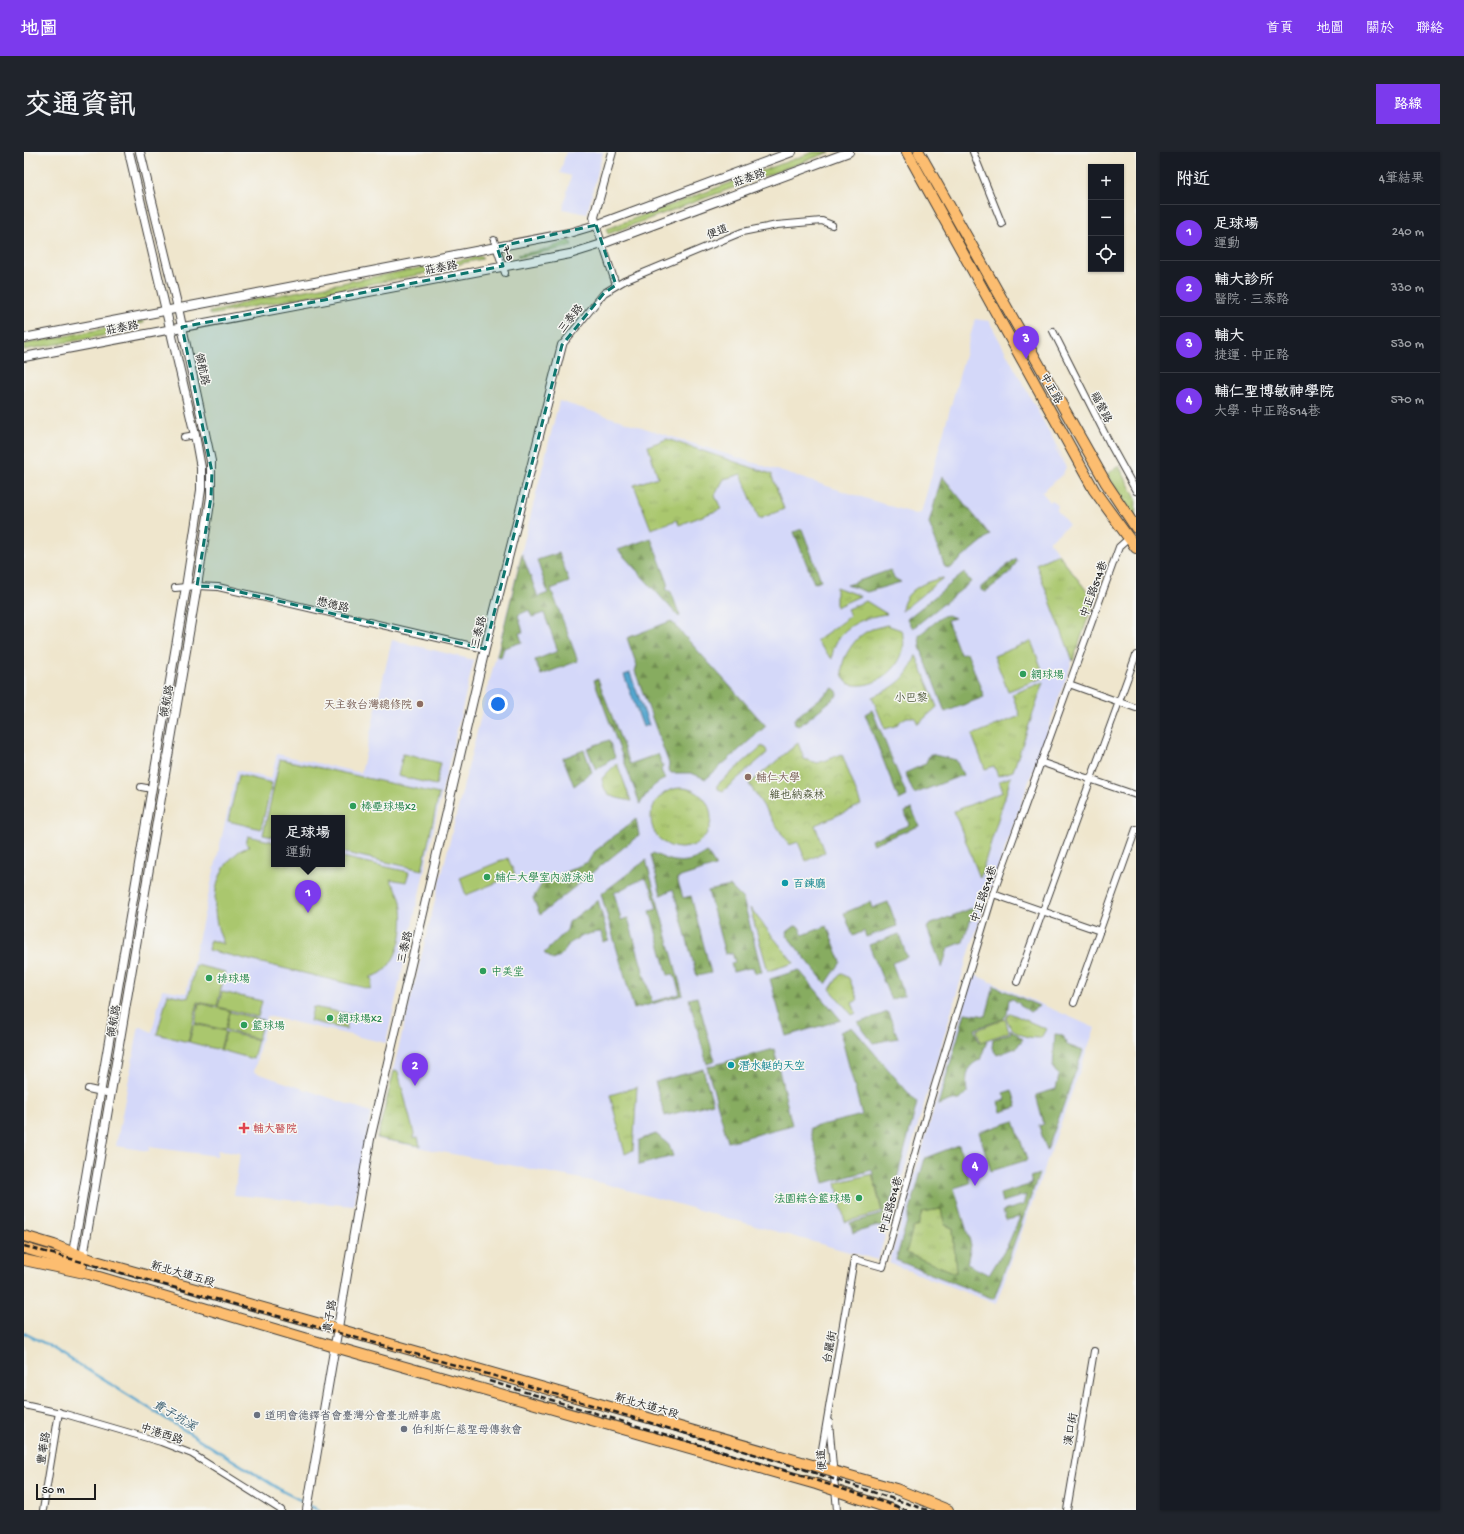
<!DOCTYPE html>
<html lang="zh-TW">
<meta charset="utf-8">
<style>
:root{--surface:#171b24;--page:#20242c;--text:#f1f3f6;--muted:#9ea1a6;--line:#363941;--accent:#7c3aed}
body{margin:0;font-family:"Gochi Hand","LXGW WenKai TC",sans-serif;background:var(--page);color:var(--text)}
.controls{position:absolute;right:12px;top:12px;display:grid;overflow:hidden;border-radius:0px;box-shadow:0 1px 3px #0004}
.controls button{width:36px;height:36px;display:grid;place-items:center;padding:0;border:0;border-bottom:1px solid var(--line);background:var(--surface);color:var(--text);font:20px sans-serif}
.scale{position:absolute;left:12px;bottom:10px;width:60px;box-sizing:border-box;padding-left:4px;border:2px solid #1c1c1c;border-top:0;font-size:11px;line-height:14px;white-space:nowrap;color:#1c1c1c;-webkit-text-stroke:3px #f6f6f2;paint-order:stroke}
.you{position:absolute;left:474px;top:552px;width:14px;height:14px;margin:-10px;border:3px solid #fff;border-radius:50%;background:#1a73e8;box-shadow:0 0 0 6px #1a73e833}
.badge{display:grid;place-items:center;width:26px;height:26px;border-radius:50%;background:var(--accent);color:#fff;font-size:13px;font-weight:700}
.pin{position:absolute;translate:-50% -33px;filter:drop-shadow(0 1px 2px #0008)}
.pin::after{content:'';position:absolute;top:21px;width:14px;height:12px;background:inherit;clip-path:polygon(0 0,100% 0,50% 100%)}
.popup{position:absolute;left:247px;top:663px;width:74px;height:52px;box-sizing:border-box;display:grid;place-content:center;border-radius:0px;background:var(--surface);filter:drop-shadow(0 1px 3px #0005);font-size:13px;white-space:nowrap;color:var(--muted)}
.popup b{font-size:15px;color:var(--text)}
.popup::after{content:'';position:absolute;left:50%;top:100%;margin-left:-8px;border:8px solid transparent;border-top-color:var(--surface)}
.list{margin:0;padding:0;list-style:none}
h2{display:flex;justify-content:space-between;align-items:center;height:52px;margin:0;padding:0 16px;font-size:17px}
h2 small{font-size:13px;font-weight:400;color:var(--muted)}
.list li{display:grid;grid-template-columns:26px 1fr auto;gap:12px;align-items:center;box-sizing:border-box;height:56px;padding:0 16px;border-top:1px solid var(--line)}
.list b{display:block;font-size:15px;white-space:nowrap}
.list p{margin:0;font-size:13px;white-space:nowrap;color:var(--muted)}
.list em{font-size:13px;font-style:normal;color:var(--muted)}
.icon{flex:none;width:22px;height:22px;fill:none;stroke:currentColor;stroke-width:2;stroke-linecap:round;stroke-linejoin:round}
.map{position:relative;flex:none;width:1112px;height:1358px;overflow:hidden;border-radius:0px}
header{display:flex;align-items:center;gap:24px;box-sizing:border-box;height:56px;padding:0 20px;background:var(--accent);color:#fff}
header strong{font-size:19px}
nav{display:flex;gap:22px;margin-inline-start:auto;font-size:14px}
.intro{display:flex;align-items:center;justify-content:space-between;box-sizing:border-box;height:96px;padding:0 24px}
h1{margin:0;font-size:28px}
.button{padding:10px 18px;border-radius:0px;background:var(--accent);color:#fff;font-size:14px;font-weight:700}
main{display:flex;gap:24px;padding:0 24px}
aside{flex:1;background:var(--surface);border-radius:0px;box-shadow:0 1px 3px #0004}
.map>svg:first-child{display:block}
.built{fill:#d4d8f9;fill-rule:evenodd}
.grass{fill:url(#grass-tufts);stroke:#637245}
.forest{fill:url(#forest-firs);stroke:#52643e;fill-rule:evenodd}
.park{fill:url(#park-crowns);stroke:#637245}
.pitch{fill:#aac76e;stroke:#637245}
.water{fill:url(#water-ripples);stroke:#386075}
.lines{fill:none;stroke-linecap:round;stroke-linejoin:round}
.stream{stroke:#53a5ce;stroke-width:2.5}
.minor-casing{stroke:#3c3a37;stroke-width:8}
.tertiary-casing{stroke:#3c3a37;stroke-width:10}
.primary-casing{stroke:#3c3a37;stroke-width:12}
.minor{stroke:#fff;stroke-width:6}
.tertiary{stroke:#fff;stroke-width:8}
.primary{stroke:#fcbd6f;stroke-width:10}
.rail{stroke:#1c1c1c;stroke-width:2.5;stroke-dasharray:6 3;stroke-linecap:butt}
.marked{fill:#0f766e;fill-opacity:0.2;stroke:#0f766e;stroke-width:3;stroke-dasharray:8 5;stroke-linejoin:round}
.leisure-dot{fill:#2e9e5b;stroke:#f6f6f2;stroke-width:1.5}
.education-dot{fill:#8d6e63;stroke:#f6f6f2;stroke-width:1.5}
.culture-dot{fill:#0f9aa8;stroke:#f6f6f2;stroke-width:1.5}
.health-dot{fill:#e0444e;stroke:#f6f6f2;stroke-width:1.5}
.worship-dot{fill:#6b7280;stroke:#f6f6f2;stroke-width:1.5}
.labels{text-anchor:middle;stroke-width:3;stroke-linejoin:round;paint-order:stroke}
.street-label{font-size:11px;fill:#1c1c1c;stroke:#f6f6f2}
.leisure-label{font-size:11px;fill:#27864d;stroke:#f6f6f2;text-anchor:start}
.park-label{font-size:11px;fill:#4e5839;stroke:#f6f6f2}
.education-label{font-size:11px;fill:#785e54;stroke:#f6f6f2;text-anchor:end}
.culture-label{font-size:11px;fill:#0d838f;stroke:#f6f6f2;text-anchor:start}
.health-label{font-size:11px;fill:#be3a42;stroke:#f6f6f2;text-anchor:start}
.worship-label{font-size:11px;fill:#5b616d;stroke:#f6f6f2;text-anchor:start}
.water-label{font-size:12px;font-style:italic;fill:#355a6c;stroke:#f6f6f2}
</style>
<header>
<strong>地圖</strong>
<nav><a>首頁</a><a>地圖</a><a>關於</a><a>聯絡</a></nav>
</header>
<div class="intro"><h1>交通資訊</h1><a class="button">路線</a></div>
<main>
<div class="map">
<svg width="1112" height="1358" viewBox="0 0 1112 1358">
<defs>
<pattern id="grass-tufts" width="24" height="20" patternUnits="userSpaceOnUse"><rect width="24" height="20" fill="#aac76e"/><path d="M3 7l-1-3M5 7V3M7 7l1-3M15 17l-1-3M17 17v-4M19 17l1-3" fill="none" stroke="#92aa5f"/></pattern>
<pattern id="forest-firs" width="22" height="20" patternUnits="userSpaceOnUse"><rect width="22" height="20" fill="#87ac61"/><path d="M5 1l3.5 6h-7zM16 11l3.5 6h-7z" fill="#6e8b4f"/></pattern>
<pattern id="park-crowns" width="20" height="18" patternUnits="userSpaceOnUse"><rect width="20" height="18" fill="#aac76e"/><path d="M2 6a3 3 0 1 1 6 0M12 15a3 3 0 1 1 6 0" fill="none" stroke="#92aa5f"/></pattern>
<pattern id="water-ripples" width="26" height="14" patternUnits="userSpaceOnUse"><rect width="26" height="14" fill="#53a5ce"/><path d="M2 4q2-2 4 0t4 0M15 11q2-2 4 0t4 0" fill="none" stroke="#4486a6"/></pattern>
</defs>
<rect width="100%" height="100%" fill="#f6f6f2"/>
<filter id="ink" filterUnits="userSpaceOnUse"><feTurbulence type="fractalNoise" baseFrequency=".025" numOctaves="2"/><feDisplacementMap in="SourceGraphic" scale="8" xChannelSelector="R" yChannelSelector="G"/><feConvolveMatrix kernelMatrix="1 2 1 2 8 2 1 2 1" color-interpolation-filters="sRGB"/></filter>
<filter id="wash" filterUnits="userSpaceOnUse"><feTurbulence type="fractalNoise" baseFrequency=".012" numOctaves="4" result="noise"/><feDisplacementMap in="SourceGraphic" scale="16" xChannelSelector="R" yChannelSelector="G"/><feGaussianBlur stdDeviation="0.9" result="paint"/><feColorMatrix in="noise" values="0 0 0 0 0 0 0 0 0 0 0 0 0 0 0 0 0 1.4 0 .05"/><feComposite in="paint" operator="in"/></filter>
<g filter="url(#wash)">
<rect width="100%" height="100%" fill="#efe6cd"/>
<!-- built -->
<g class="built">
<path d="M542,0H579L563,62L539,57L547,24L536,21Z"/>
<path d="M951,167L965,169L1043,313L1032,296L1031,297L1042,315L1039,322L1018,340L1026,350L1028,348L1034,355L1032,357L1045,373L1025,389L1070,448L965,741L942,810L854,1108L578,1031L352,987L535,249L891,362L897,361Z"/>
<path d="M368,488L450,508L418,640L362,891L243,864L230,920L347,960L330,1054L210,1043L216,1001L194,998L193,1004L125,995V999L92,994L115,874L128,880L138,837L162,841L213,618L247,627L253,602L337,621ZM250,666H318V712H250Z"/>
<path d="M949,822L1071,876L972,1152L865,1111Z"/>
</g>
<!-- grass -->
<g class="grass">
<path d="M789,0H806L584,82L582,77Z"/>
<path d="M546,88L548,94L495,105L494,103L523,97Z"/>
<path d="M458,104V107L439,111L419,118L186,163V160L205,156L224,149Z"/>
<path d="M119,169L120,171L95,176L78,184L0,198V192Z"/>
<path d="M643,287L747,322L760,357L735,367L717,322L700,327L691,343L697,357L655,373L653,368L627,377L610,333L634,325L624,294Z"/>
<path d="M1034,402L1070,448L1049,509L1012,412Z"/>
<path d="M919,426L878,459C879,439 901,429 919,426Z"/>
<path d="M812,435L836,444L812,455Z"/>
<path d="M842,449L863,462C837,465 809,478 808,507L792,489L826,464L823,457Z"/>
<path d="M863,473L877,478C890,507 855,540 825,532C807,519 828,488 842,480C848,476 856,475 863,473Z"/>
<path d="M1020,530L989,619L974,624L970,614L961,617L948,583L996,564L988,542Z"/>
<path d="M738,594L742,597L743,601L699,639L694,637V632Z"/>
<path d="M593,611L607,649C590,645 580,646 578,626Z"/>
<path d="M987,625L956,726L930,659L979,640L975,629Z"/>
<circle cx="657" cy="666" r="30"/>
<path d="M726,756L770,811L744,819Z"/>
<path d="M817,821L825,826L834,848L828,851L832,861L828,863L806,837Z"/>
<path d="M986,861L1022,877L1017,886C1001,886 988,882 982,866Z"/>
<path d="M370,919L374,920L391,986L394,985L396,994L353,986Z"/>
<path d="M613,935L609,998L601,1002L586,943Z"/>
<path d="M917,1057L921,1073L929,1076L932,1121L881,1101L889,1076L894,1074L898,1060Z"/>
</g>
<!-- forest -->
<g class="forest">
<path d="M918,324L966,383L926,416L921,415L905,371Z"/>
<path d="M778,377L797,428L790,431L770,380Z"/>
<path d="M627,386L644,431L642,437L647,440L656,464L655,465L594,398Z"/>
<path d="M535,401L545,430L527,437L554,509L517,523L511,508L534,499L520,461L508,465L505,458L494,463L499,480L495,481L498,490L480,496L477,505L473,504L498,402L514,445L524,441L513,408Z"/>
<path d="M992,406L993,409L986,421L961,440L957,438V435Z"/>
<path d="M866,418L870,426L877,430L843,440L823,433Z"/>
<path d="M940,421L947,430L889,476L883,467Z"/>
<path d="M924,463L931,466L923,468L936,502L943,500L960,545L921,560L896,495L895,483L919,464Z"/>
<path d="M647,469L742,574L682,627L667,621H647L644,617L645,612L611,519L613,514L603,486Z"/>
<path d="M574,527L606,612L634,602L639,614L637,618L641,627C629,632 623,641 616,652L570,528Z"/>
<path d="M809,536L813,539L814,543L775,574L771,572L770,567Z"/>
<path d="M848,558L883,644L875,648L841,562Z"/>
<path d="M585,588L591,605L572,618L563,596Z"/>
<path d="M560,598L568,620L550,634L539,606Z"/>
<path d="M906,602L932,608L939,623L890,642L881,621L901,612Z"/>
<path d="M888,657L895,674L849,692L847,688L885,673L881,660Z"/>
<path d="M612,667L615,683L516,763L509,746L519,730L564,710L570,700Z"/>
<path d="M683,700L692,714L653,726L659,746L667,744L687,821L673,824L649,737L637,743L627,703L629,701C649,711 663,714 683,700Z"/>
<path d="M622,708L659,843L610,857L577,742ZM620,726L627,735L633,757L626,759L644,823L650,822L656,842L628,850L604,766L597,768L590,741Z"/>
<path d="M706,734L719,747L738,820L731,821L729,815L709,820L707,811L711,810L708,801L701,802L684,739Z"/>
<path d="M574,748L585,788L579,790L577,780C569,780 556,784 549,789C541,795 543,801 529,808L520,801L543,778L545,770Z"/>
<path d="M846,750L848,756L864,750L873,774L842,785L840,779L829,784L820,761Z"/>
<path d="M951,755L939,790L924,796L918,816L903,776L905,773Z"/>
<path d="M771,774L775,775L779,783L803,774L817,810L802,832L763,784V780Z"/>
<path d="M875,782L883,805L868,811L880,843L867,848L845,793Z"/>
<path d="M775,818L817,868L762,884L746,827Z"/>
<path d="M970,834L1015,854L1006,860L989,847H985L983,862L979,867L951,877L955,891L963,889L956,908C941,913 942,928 943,941L936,948H927L914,953L941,861L962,864Z"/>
<path d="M673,845L691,909L683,912L665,847Z"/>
<path d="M864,860L874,886L849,891L834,871Z"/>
<path d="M828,875L893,951L861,1072L829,1081L826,1071L859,1062L848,1018L800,1031L786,976L838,963L816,880Z"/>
<path d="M986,877L999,887L992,896L973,903L968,896L969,887L987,881Z"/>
<path d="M1031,882L1039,883L1043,893L1059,899L1023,999L1015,974L1020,972L1012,943L1032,937L1035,924L1029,916Z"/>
<path d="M750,897L768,973L704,990L683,915Z"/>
<path d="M679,917L689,951L641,964L631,930Z"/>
<path d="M988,938L993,955L977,960L974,950L982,948L979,941Z"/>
<path d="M990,969L1003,1008L967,1019L955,980Z"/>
<path d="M632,982L645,993L649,1004L615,1013V988Z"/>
<path d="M935,993L946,1031L930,1036L947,1093L943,1112L965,1123L984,1092L996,1065L982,1068L979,1059L999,1053L1002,1043L978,1050L976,1042L1008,1032L1006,1025L1015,1022L970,1147L872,1108L901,1006ZM917,1057L921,1073L929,1076L932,1121L882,1101L889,1076L894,1074L898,1060Z"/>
</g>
<!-- park -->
<g class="park">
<path d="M1095,314L1112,347L1111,367L1083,322Z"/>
<path d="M892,503L913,555L894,572L891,566C881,562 878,569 871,574C868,575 864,576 861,577L848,545C871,535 883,528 892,503Z"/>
<path d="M774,591L780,607L794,611L818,602L837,653L791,673L801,700L782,709L774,690L765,693L725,632Z"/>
</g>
<!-- pitch -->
<g class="pitch">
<path d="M1007,489L1021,525L984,539L970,504Z"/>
<path d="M379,602L417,611L412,633L374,624Z"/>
<path d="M256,607L415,642L398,718L318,700V666H250V685L239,683Z"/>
<path d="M215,623L248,631L237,677L204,669Z"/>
<path d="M224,684L250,690V712H318V705L385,720L382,730L366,727C369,732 373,738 375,743C383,766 378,806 357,821C354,823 349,824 345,826L349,827L346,837L184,798L186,788L200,792C186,764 186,723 213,701C216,698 222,696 226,694L222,692Z"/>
<path d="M484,706L491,723L442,743L436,726Z"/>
<path d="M172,813L201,820L193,854L174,850L164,890L133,882L144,842L164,846Z"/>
<path d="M198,840L238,849L234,865L194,855Z"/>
<path d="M175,851L206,859L201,878L171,871Z"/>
<path d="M289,855L325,862L322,877L286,869Z"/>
<path d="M206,860L239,868L234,887L202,878Z"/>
<path d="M981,867L985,880L956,890L953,878Z"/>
<path d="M170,872L201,879L196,898L165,890Z"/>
<path d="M202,880L234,888L229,907L197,898Z"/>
<path d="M848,1022L858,1060L821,1070L812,1031Z"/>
</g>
<!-- water -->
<path class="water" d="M606,521L625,573L619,575L600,523Z"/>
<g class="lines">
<!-- stream -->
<g class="stream">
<path d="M0,1181L22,1192L260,1340L282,1351"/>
<path d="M286,1354L295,1358"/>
</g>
</g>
</g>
<g filter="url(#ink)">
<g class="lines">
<!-- minor casing -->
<g class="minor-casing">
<g id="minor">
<path d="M949,0L978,72"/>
<path d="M572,73L592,133"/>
<path d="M470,88L481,121"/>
<path d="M1029,179L1086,292L1112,339"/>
<path d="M538,193L580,141L600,129L718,80L753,73L798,69L808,73"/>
<path d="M160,285L171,283"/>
<path d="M151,436L173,434L194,435L461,497"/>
<path d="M1045,532L1112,556"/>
<path d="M1016,610L1112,643"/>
<path d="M117,635L128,637"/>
<path d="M969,742L1076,779"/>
<path d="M993,830L1112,503"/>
<path d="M1050,851L1112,677"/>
<path d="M64,937L87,942"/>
<path d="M0,1253L41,1262L137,1290L168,1302L257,1358"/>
<path d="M805,1270L813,1358"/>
<path d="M795,1315L830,1107L859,1115L904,956L969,742L1095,395L1104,387"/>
<path d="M19,1358L35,1260"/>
<path d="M1043,1358L1070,1199"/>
</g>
</g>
<!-- tertiary casing -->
<g class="tertiary-casing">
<g id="tertiary">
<path d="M572,73L570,65L588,0"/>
<path d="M0,186L545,81L572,73L768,0"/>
<path d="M0,205L546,102L578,92L825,0"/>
<path d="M49,1101L162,435L177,338V316L171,283L105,0"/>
<path d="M59,1105L173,434L187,345V309L154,156L116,0"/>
<path d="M283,1358L346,987L461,497L538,193"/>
</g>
</g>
<!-- primary casing -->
<g class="primary-casing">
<g id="primary">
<path d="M883,0L1070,338L1112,396"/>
<path d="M895,0L1082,331L1112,376"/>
<path d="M0,1084L30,1093L68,1108L314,1177L872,1337L924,1358"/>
<path d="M0,1096L58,1113"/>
<path d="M0,1108L65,1122L311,1195L792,1332L870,1358"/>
</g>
</g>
<!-- minor -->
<use href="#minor" class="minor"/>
<!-- tertiary -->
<use href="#tertiary" class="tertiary"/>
<!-- primary -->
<use href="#primary" class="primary"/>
<!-- rail -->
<g class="rail">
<path d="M0,1094L478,1226L776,1316L903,1358"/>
<path d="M465,1229L772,1322L883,1358"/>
</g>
</g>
</g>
<!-- marked area -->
<path class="marked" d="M572,73L592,133L580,141L538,193L461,497L194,435L173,434L187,345L188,320L158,175L479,114L473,95Z"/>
<!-- markers -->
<g class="leisure-dot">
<circle cx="999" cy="522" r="4"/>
<circle cx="329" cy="654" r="4"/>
<circle cx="463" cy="725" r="4"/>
<circle cx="459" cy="819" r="4"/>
<circle cx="185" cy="826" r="4"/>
<circle cx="306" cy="866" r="4"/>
<circle cx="220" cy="873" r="4"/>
<circle cx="835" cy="1046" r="4"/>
</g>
<g class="education-dot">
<circle cx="396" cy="552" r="4"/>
<circle cx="724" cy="625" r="4"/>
</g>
<g class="culture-dot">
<circle cx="761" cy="731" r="4"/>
<circle cx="707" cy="913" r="4"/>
</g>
<path class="health-dot" d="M218 970h4v4h4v4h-4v4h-4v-4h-4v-4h4z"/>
<g class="worship-dot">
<circle cx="233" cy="1263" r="4"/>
<circle cx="380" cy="1277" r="4"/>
</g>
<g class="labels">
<!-- street labels -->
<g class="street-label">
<text transform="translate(725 25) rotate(-20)" y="4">莊泰路</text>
<text transform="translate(693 79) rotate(-21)" y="4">便道</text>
<text transform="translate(485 101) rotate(73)" y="4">7-8</text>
<text transform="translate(417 115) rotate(-11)" y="4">莊泰路</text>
<text transform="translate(546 166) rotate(-52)" y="4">三泰路</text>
<text transform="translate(98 175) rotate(-11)" y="4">莊泰路</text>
<text transform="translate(179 217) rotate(78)" y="4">領航路</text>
<text transform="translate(1028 236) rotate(61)" y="4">中正路</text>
<text transform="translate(1078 255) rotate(63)" y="4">福營路</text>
<text transform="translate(1069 437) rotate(-70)" y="4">中正路514巷</text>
<text transform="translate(309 452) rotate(13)" y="4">懋德路</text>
<text transform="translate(454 480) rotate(-76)" y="4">三泰路</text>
<text transform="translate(142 549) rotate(-80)" y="4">領航路</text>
<text transform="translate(959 742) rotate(-71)" y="4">中正路514巷</text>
<text transform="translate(380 795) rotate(-77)" y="4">三泰路</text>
<text transform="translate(89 869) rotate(-80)" y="4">領航路</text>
<text transform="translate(866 1053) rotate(-74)" y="4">中正路514巷</text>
<text transform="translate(159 1121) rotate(16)" y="4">新北大道五段</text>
<text transform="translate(305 1164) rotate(-80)" y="4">貴子路</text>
<text transform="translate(805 1195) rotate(-80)" y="4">台麗街</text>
<text transform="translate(623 1253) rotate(16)" y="4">新北大道六段</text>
<text transform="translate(1046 1277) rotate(-80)" y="4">漢口街</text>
<text transform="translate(138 1281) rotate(18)" y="4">中港西路</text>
<text transform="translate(19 1296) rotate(-81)" y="4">豐華路</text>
<text transform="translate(797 1308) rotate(-94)" y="4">便道</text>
</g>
<!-- leisure labels -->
<g class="leisure-label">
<text x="1007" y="526">網球場</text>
<text x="337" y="658">棒壘球場x2</text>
<text x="471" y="729">輔仁大學室內游泳池</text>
<text x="467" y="823">中美堂</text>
<text x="193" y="830">排球場</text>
<text x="314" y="870">網球場x2</text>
<text x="228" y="877">籃球場</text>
<text x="827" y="1050" text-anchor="end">法園綜合籃球場</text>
</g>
<!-- park labels -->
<g class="park-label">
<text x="887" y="549">小巴黎</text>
<text x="773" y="646">維也納森林</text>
</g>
<!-- education labels -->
<g class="education-label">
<text x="388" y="556">天主教台灣總修院</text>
<text x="732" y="629" text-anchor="start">輔仁大學</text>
</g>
<!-- culture labels -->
<g class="culture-label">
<text x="769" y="735">百鍊廳</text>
<text x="715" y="917">潛水艇的天空</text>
</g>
<!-- health labels -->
<g class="health-label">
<text x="229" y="980">輔大醫院</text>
</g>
<!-- worship labels -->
<g class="worship-label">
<text x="241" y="1267">道明會德鐸省會臺灣分會臺北辦事處</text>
<text x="388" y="1281">伯利斯仁慈聖母傳教會</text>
</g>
<!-- water labels -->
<g class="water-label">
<text transform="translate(151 1263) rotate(31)" y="4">貴子坑溪</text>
</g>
</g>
</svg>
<div class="controls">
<button>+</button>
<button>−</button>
<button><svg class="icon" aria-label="locate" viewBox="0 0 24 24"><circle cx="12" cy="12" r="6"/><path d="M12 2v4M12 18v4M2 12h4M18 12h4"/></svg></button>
</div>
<div class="scale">50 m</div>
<div class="you"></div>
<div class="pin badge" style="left:284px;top:761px">1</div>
<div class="popup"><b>足球場</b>運動</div>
<div class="pin badge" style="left:391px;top:934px">2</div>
<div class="pin badge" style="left:1002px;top:207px">3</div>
<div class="pin badge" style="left:951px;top:1034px">4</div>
</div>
<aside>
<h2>附近<small>4筆結果</small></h2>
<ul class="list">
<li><span class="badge">1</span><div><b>足球場</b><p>運動</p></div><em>240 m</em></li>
<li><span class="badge">2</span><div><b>輔大診所</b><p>醫院 · 三泰路</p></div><em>330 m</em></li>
<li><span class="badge">3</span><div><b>輔大</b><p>捷運 · 中正路</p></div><em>530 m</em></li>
<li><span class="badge">4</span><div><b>輔仁聖博敏神學院</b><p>大學 · 中正路514巷</p></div><em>570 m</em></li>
</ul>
</aside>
</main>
